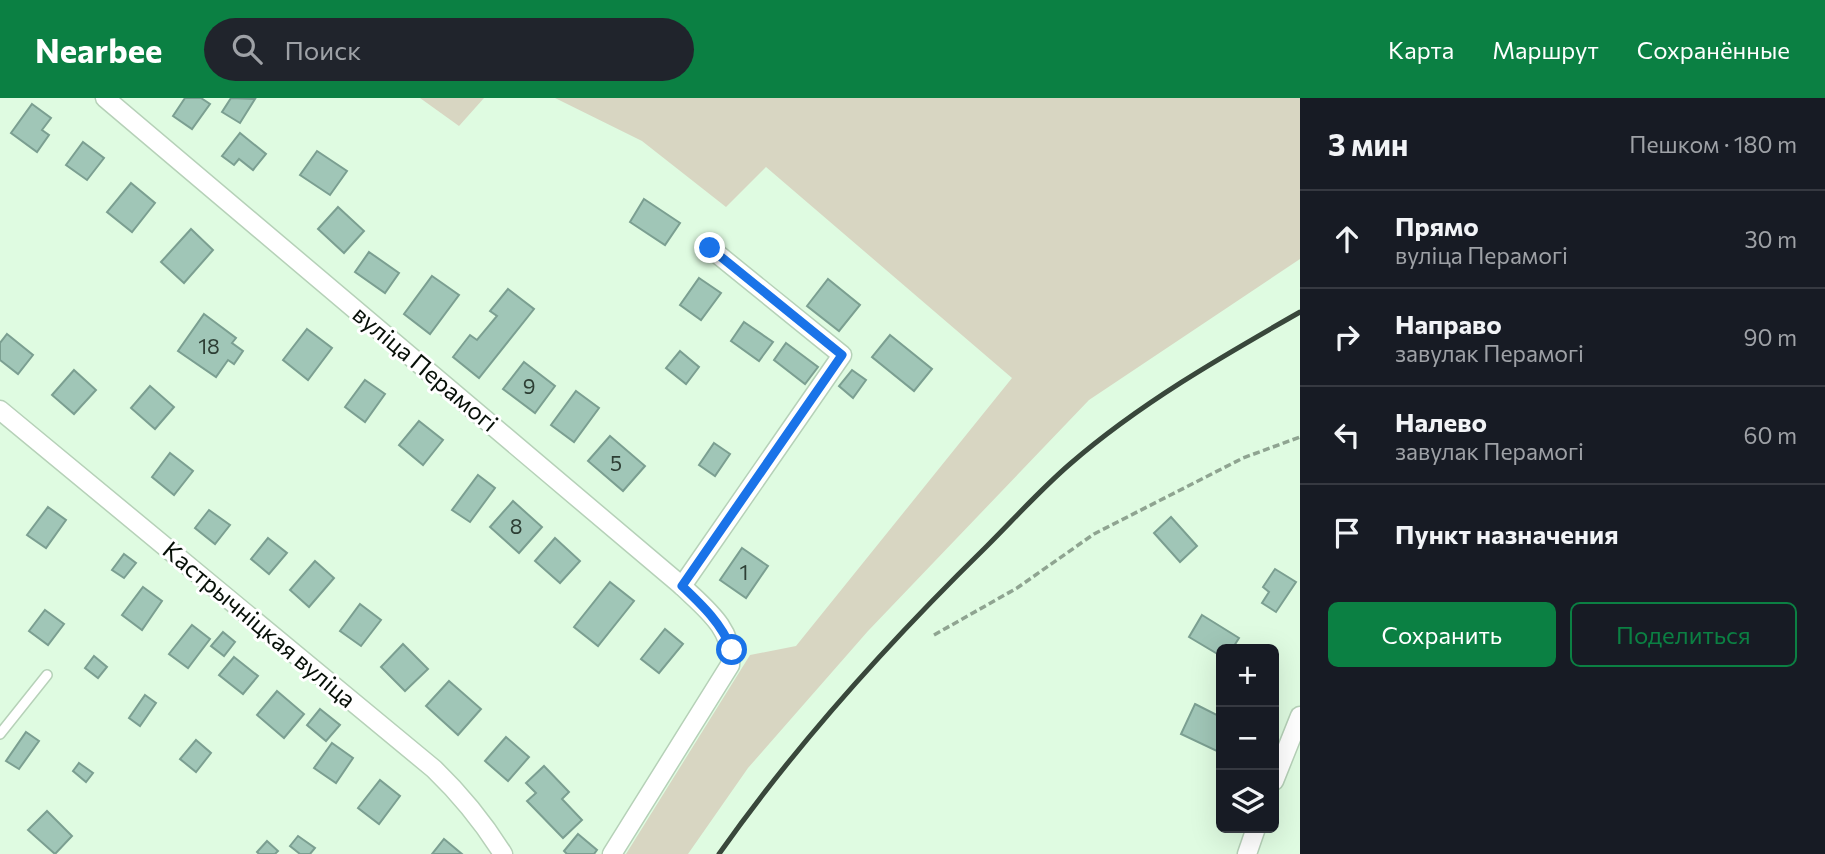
<!DOCTYPE html>
<html lang="ru">
<meta charset="utf-8">
<style>
:root{--surface:#171b24;--page:#20242c;--text:#f1f3f6;--muted:#9ea1a6;--line:#363941;--accent:#0b8043}
body{margin:0;font-family:Commissioner,sans-serif;background:var(--page);color:var(--text)}
.controls{position:absolute;right:21px;bottom:21px;display:grid;overflow:hidden;border-radius:10px;box-shadow:0 7px 28px #0002}
.controls button{width:63px;height:63px;display:grid;place-items:center;padding:0;border:0;border-bottom:2px solid var(--line);background:var(--surface);color:var(--text);font:35px sans-serif}
.stop{position:absolute;width:21px;height:21px;margin:-16px;border:5px solid #1a73e8;border-radius:50%;background:#fff}
.stop.end{background:#1a73e8;border-color:#fff;box-shadow:0 2px 7px #0008}
.list{margin:0;padding:0;list-style:none}
h2{display:flex;justify-content:space-between;align-items:center;height:91px;margin:0;padding:0 28px;font-size:30px}
h2 small{font-size:23px;font-weight:400;color:var(--muted)}
.list li{display:grid;grid-template-columns:46px 1fr auto;gap:21px;align-items:center;box-sizing:border-box;height:98px;padding:0 28px;border-top:2px solid var(--line)}
.list b{display:block;font-size:26px;white-space:nowrap}
.list p{margin:0;font-size:23px;white-space:nowrap;color:var(--muted)}
.list em{font-size:23px;font-style:normal;color:var(--muted)}
.actions{display:flex;gap:14px;padding:21px 28px}
.actions a{flex:1;padding:16px 0;border:2px solid var(--accent);border-radius:10px;text-align:center;font-size:24px;color:var(--accent)}
.actions .main{background:var(--accent);color:#fff}
.icon{flex:none;width:38px;height:38px;fill:none;stroke:currentColor;stroke-width:2;stroke-linecap:round;stroke-linejoin:round}
.map{position:relative;flex:none;width:1300px;height:756px;overflow:hidden}
header{display:flex;align-items:center;gap:42px;box-sizing:border-box;height:98px;padding:0 35px;background:var(--accent);color:#fff}
header strong{font-size:33px}
nav{display:flex;gap:38px;margin-inline-start:auto;font-size:24px}
.search{width:490px;height:63px;background:var(--page);display:flex;align-items:center;gap:18px;box-sizing:border-box;padding:0 24px;border-radius:38px;color:var(--muted);font-size:26px}
main{display:flex}
aside{flex:1;background:var(--surface)}
.map>svg:first-child{display:block}
.green{fill:#d8d6c2}
.building{fill:#a0c6b7;stroke:#7b9f91;stroke-width:2}
.lines{fill:none;stroke-linecap:round;stroke-linejoin:round}
.lane-casing{stroke:#b6d1b8;stroke-width:12}
.street-casing{stroke:#b6d1b8;stroke-width:21}
.path{stroke:#8fa491;stroke-width:3.5;stroke-dasharray:7 3.5;stroke-linecap:butt}
.lane{stroke:#fff;stroke-width:9}
.street{stroke:#fff;stroke-width:18}
.rail{stroke:#39473b;stroke-width:5}
.route{stroke:#1a73e8;stroke-width:9}
.labels{text-anchor:middle;stroke-width:6;stroke-linejoin:round;paint-order:stroke}
.number-label{font-size:21px;fill:#2d3e34}
.street-label{font-size:24px;fill:#071008;stroke:#fff}
</style>
<header>
<strong>Nearbee</strong>
<div class="search"><svg class="icon" aria-label="search" viewBox="0 0 24 24"><circle cx="10" cy="10" r="6"/><path d="M15 15l6 6"/></svg>Поиск</div>
<nav><a>Карта</a><a>Маршрут</a><a>Сохранённые</a></nav>
</header>
<main>
<div class="map">
<svg width="1300" height="756" viewBox="0 0 1300 756">
<rect width="100%" height="100%" fill="#dffbe1"/>
<!-- green -->
<g class="green">
<path d="M420,0H484L459,28Z"/>
<path d="M555,0H1300V161L1089,302L868,533L748,670L688,756H626L750,557L796,548L1012,280L766,69L726,109L642,43Z"/>
</g>
<!-- building -->
<g class="building">
<path d="M185,0H201L210,6L192,31L173,18Z"/>
<path d="M231,0L255,1L240,25L222,14Z"/>
<path d="M32,6L51,20L42,32L49,37L37,54L11,35Z"/>
<path d="M240,35L266,56L253,72L239,61L234,67L222,58Z"/>
<path d="M83,44L104,60L87,82L66,67Z"/>
<path d="M317,53L347,73L330,97L300,77Z"/>
<path d="M131,85L155,105L132,134L107,114Z"/>
<path d="M644,101L680,125L665,147L630,124Z"/>
<path d="M338,109L364,133L344,155L318,131Z"/>
<path d="M191,131L213,152L184,185L161,164Z"/>
<path d="M369,154L399,175L385,195L355,174Z"/>
<path d="M432,178L459,197L430,236L404,216Z"/>
<path d="M699,180L721,195L701,222L680,207Z"/>
<path d="M828,181L860,207L839,233L807,208Z"/>
<path d="M508,191L534,211L479,280L453,259L470,237L477,242L497,218L490,213Z"/>
<path d="M204,216L236,240L232,245L243,253L234,266L228,262L216,279L178,253Z"/>
<path d="M744,224L773,244L759,263L731,243Z"/>
<path d="M307,231L332,250L308,282L283,262Z"/>
<path d="M7,236L33,257L18,276L0,262V245Z"/>
<path d="M890,237L932,271L914,293L872,259Z"/>
<path d="M786,245L818,269L805,286L774,262Z"/>
<path d="M680,253L699,269L686,286L666,270Z"/>
<path d="M524,264L555,288L535,315L503,291Z"/>
<path d="M74,272L96,292L74,316L52,297Z"/>
<path d="M852,272L866,282L853,300L839,288Z"/>
<path d="M365,282L385,296L365,324L345,309Z"/>
<path d="M150,288L174,309L155,331L131,310Z"/>
<path d="M576,293L599,310L574,344L551,327Z"/>
<path d="M419,323L443,342L423,367L399,347Z"/>
<path d="M610,338L645,368L623,393L588,363Z"/>
<path d="M714,345L730,356L715,378L699,367Z"/>
<path d="M170,355L193,373L174,397L152,379Z"/>
<path d="M478,377L495,390L470,424L452,412Z"/>
<path d="M513,403L542,429L519,455L490,429Z"/>
<path d="M48,409L66,422L46,450L27,437Z"/>
<path d="M209,412L230,427L215,446L195,430Z"/>
<path d="M1171,419L1197,448L1180,464L1154,435Z"/>
<path d="M268,440L287,455L269,476L251,461Z"/>
<path d="M555,440L580,463L560,485L535,463Z"/>
<path d="M742,450L768,468L746,500L720,482Z"/>
<path d="M124,456L136,465L124,480L112,472Z"/>
<path d="M315,463L334,480L309,509L290,492Z"/>
<path d="M1275,471L1296,484L1276,514L1262,505L1269,494L1263,489Z"/>
<path d="M610,484L634,503L598,548L574,529Z"/>
<path d="M143,489L162,503L142,532L122,517Z"/>
<path d="M360,506L381,522L361,548L340,533Z"/>
<path d="M45,512L64,526L48,547L29,533Z"/>
<path d="M1202,517L1239,540L1232,551H1221V558L1189,539Z"/>
<path d="M192,527L210,541L188,570L169,556Z"/>
<path d="M665,531L683,546L659,575L641,561Z"/>
<path d="M223,534L235,544L224,558L211,548Z"/>
<path d="M403,546L428,571L405,593L381,569Z"/>
<path d="M94,558L107,569L98,580L85,570Z"/>
<path d="M234,559L258,578L243,596L219,577Z"/>
<path d="M449,583L481,611L458,637L426,608Z"/>
<path d="M277,593L304,616L284,640L257,617Z"/>
<path d="M145,597L156,605L140,628L129,620Z"/>
<path d="M1195,606L1221,619V655L1181,636Z"/>
<path d="M320,611L340,627L326,643L307,627Z"/>
<path d="M26,634L39,643L19,671L6,663Z"/>
<path d="M506,639L529,659L508,683L485,663Z"/>
<path d="M196,642L211,655L196,674L180,661Z"/>
<path d="M332,645L353,660L336,685L314,670Z"/>
<path d="M79,665L93,675L86,684L73,673Z"/>
<path d="M544,668L569,694L562,701L582,722L563,740L527,703L536,695L526,685Z"/>
<path d="M380,682L400,698L379,726L358,710Z"/>
<path d="M47,713L72,738L55,756L28,732Z"/>
<path d="M578,736L597,752L594,756H567L564,753Z"/>
<path d="M298,738L315,750L310,756H300L290,748Z"/>
<path d="M444,741L462,756H432Z"/>
<path d="M267,743L278,753L275,756H259L257,754Z"/>
</g>
<g class="lines">
<!-- lane casing -->
<g class="lane-casing">
<path id="lane" d="M0,636L47,577"/>
</g>
<!-- street casing -->
<g class="street-casing">
<g id="street">
<path d="M105,0L682,488C705,510 735,532 730,567L612,756"/>
<path d="M0,312L434,671C461,697 483,724 503,756"/>
<path d="M682,488L842,257L710,150"/>
<path d="M1274,683L1300,618"/>
<path d="M1247,756L1256,730"/>
</g>
</g>
<!-- path -->
<path class="path" d="M934,537L1017,490L1094,436L1243,360L1300,339"/>
<!-- lane -->
<use href="#lane" class="lane"/>
<!-- street -->
<use href="#street" class="street"/>
<!-- rail -->
<path class="rail" d="M719,756C797,645 890,543 987,448C1014,421 1041,391 1070,366C1139,306 1221,259 1300,214"/>
</g>
<g class="lines">
<!-- route -->
<path class="route" d="M710,150L842,257L682,488C703,508 721,525 732,552"/>
</g>
<g class="labels">
<!-- number labels -->
<g class="number-label">
<text x="209" y="256">18</text>
<text x="529" y="296">9</text>
<text x="616" y="373">5</text>
<text x="516" y="436">8</text>
<text x="744" y="482">1</text>
</g>
<!-- street labels -->
<g class="street-label">
<text transform="translate(425 271) rotate(40)" y="8">вуліца Перамогі</text>
<text transform="translate(259 527) rotate(40)" y="8">Кастрычніцкая вуліца</text>
</g>
</g>
</svg>
<div class="controls">
<button>+</button>
<button>−</button>
<button><svg class="icon" aria-label="layers" viewBox="0 0 24 24"><path d="M12 4l9 5-9 5-9-5zM3 14l9 5 9-5"/></svg></button>
</div>
<div class="stop" style="left:732px;top:552px"></div>
<div class="stop end" style="left:710px;top:150px"></div>
</div>
<aside>
<h2>3 мин<small>Пешком · 180 m</small></h2>
<ul class="list">
<li><svg class="icon" aria-label="ahead" viewBox="0 0 24 24"><path d="M12 20V5M6 11l6-6 6 6"/></svg><div><b>Прямо</b><p>вуліца Перамогі</p></div><em>30 m</em></li>
<li><svg class="icon" aria-label="right" viewBox="0 0 24 24"><path d="M7 20v-9h11M14 6l5 5-5 5"/></svg><div><b>Направо</b><p>завулак Перамогі</p></div><em>90 m</em></li>
<li><svg class="icon" aria-label="left" viewBox="0 0 24 24"><path d="M17 20v-9H6M10 6l-5 5 5 5"/></svg><div><b>Налево</b><p>завулак Перамогі</p></div><em>60 m</em></li>
<li><svg class="icon" aria-label="arrive" viewBox="0 0 24 24"><path d="M6 21V4h12l-3 4 3 4H6"/></svg><div><b>Пункт назначения</b></div></li>
</ul>
<div class="actions"><a class="main">Сохранить</a><a>Поделиться</a></div>
</aside>
</main>
